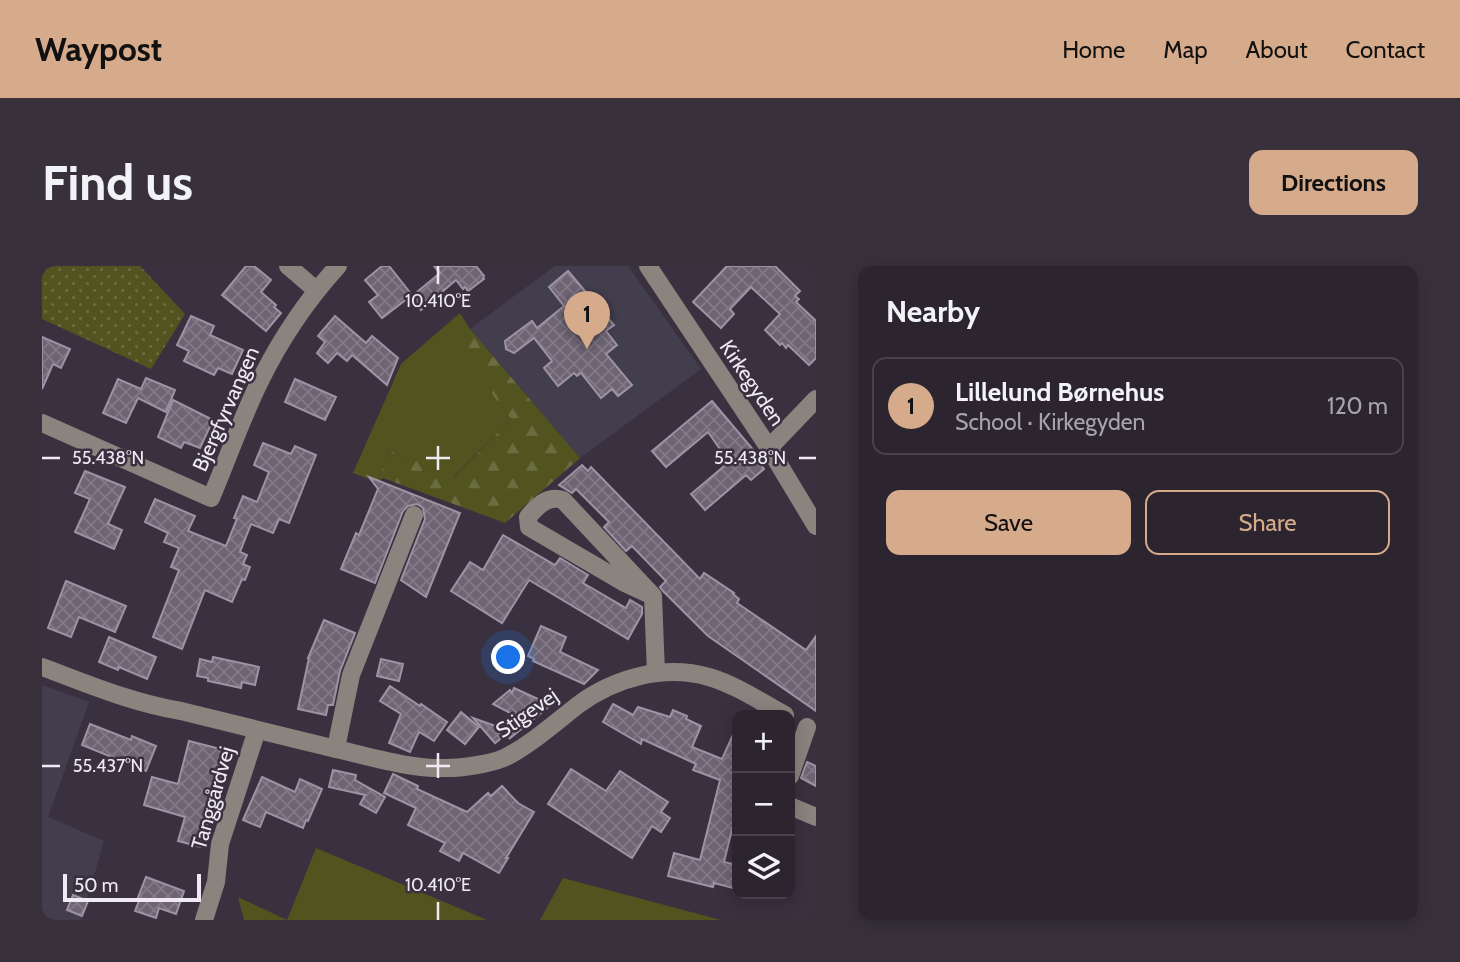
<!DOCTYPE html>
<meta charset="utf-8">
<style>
:root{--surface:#2c2530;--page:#38313c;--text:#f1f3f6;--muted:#a6a5ab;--line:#48424c;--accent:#d6ab8b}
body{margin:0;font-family:Cabin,sans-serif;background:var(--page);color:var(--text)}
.controls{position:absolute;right:21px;bottom:21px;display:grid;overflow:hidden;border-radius:14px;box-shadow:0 4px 18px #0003}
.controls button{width:63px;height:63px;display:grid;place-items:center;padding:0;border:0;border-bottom:2px solid var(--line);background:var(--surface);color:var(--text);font:35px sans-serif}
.scale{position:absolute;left:21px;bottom:18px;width:138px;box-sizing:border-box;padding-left:7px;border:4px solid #efeaf3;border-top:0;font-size:19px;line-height:24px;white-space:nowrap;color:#efeaf3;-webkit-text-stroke:5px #3a3140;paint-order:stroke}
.you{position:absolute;left:467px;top:392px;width:24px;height:24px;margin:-18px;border:5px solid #fff;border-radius:50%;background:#1a73e8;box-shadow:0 0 0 10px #1a73e833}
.badge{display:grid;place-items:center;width:46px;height:46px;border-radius:50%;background:var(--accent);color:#111;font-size:23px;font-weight:700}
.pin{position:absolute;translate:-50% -58px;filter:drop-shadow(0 2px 4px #0008)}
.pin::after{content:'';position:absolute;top:37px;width:24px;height:21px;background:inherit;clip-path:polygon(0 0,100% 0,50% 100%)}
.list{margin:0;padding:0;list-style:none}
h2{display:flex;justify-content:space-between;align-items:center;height:91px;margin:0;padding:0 28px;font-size:30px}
h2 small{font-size:23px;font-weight:400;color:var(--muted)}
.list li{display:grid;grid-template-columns:46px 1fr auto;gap:21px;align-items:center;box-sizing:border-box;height:98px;margin:0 14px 14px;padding:0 14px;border:2px solid var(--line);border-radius:14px}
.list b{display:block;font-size:26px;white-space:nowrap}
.list p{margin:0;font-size:23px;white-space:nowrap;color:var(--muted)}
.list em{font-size:23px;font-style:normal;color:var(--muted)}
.actions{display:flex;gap:14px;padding:21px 28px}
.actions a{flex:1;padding:16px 0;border:2px solid var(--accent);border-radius:14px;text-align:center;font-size:24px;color:var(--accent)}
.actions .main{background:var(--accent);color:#111}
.icon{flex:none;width:38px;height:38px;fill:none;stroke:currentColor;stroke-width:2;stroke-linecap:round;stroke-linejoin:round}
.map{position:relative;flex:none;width:774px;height:654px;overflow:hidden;border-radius:14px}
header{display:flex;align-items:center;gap:42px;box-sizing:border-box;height:98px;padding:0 35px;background:var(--accent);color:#111}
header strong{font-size:33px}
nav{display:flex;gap:38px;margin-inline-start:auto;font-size:24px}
.intro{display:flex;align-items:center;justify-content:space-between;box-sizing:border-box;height:168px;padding:0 42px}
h1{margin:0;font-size:49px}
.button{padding:18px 32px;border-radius:14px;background:var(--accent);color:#111;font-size:24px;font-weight:700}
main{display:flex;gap:42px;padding:0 42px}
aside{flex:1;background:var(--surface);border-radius:14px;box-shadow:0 4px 18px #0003}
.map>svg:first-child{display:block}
.education{fill:#433e4e}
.grass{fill:#51541e}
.forest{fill:url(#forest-firs)}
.park{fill:url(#park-dots)}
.building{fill:url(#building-cross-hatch);stroke:#9d93a4;stroke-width:2}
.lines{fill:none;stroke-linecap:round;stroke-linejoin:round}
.minor{stroke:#8b837e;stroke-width:18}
.ticks{fill:none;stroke:#efeaf3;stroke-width:2.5}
.labels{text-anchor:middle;stroke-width:5;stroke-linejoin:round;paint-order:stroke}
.street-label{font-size:21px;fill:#efeaf3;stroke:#3a3140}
.ticks-label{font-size:18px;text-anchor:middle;fill:#efeaf3;stroke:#3a3140;stroke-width:5;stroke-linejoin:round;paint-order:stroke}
</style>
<header>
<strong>Waypost</strong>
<nav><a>Home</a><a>Map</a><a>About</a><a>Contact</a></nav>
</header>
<div class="intro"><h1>Find us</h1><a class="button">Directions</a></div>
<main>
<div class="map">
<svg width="774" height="654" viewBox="0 0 774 654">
<defs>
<pattern id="forest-firs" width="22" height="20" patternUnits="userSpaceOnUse" patternTransform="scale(1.75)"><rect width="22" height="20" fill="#51541e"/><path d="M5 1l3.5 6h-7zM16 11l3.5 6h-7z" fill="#6a6d3f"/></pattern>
<pattern id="park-dots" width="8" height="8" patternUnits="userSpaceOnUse" patternTransform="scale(1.75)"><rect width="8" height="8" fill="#51541e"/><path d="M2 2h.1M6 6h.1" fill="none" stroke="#6a6d3f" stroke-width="1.8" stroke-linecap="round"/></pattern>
<pattern id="building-cross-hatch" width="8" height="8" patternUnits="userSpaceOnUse" patternTransform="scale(1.75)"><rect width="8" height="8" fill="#6e6474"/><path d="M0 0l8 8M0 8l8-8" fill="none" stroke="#837a88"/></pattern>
</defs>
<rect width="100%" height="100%" fill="#3a3140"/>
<!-- education -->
<g class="education">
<path d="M513,0H586L659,103L538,192L428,63Z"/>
<path d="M0,419L47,436L6,551L62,575L39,654H13L0,650Z"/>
</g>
<!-- grass -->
<g class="grass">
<path d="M418,47L428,63L413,77L469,153L412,210L348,185L335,216L311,207L359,98Z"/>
<path d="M274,582L445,654H202L196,631L245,654Z"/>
<path d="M521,612L679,654H498Z"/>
</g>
<!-- forest -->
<path class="forest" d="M428,63L538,192L463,257L341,212L335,216L348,185L413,210L469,153L412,77Z"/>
<!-- park -->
<path class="park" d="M0,0H98L143,48L109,103L0,53Z"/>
<!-- building -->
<g class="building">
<path d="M204,0H212L229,14L219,26L234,39L232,41L239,47L224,65L180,29Z"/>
<path d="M340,0H347L370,29L340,52L327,36L336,29L323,14Z"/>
<path d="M392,0H434L442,10L441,12L442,13L426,25L423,21L421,23L414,14L379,44L369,31L398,7Z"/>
<path d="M685,0H733L758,25L753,30L757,33L754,36L774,55V92L767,99L746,79L744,82L740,77L738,79L723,64L738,48L709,21L688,43L692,48L679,62L651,36Z"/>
<path d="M526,5L572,59L564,65L575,79L564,88L590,119L576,130L570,123L559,132L539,107L535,110L532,107L516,120L502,102L510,95L492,72L472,87L464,83L463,75L490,55L495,62L522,40L507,21Z"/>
<path d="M149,50L172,60L168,69L201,84L190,108L176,102L172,109L142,95L147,85L135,79Z"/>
<path d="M293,50L324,77L330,70L356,92L345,119L310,89L305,95L295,87L286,97L275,87L283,76L276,70Z"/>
<path d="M0,71L28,83L19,102L11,98L0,123Z"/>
<path d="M104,112L133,124L124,146L96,132L84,157L61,147L76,113L99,123Z"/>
<path d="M253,113L294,131L283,154L243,136Z"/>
<path d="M131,134L171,154L158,182L142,176L139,182L116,171Z"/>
<path d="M670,135L718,192L716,193L722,203L709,214L704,209L663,244L649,228L687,196L666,166L624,201L610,185Z"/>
<path d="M221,177L249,188L253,180L274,189L247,257L237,253L231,267L209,258L198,286L205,289L201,298L208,301L203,314L200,313L190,336L163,324L140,383L111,371L137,304L129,301L137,282L122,276L126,267L103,256L113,233L153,250L146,265L184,280L195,253L192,252L201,230L215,236L227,206L212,199Z"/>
<path d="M540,199L546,205L549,201L658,313L662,307L692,327L691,328L697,333L695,337L764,384L774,370V445L666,370L621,325L618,321L624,315L590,280L584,285L562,261L567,256L534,223L530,227L517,219Z"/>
<path d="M43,205L83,221L66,258L80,264L72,283L33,266L48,233L33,227Z"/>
<path d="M327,211L418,247L384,331L359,314L383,253L381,242L375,238L366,240L361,245L333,317L299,303L314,267L317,269L336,223Z"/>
<path d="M461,269L513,299L518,292L546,309L541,317L584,342L588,334L600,341V348L586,373L487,314L460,357L409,325L428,296L441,304Z"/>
<path d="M24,315L84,340L73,366L37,351L29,371L6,362Z"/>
<path d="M282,354L313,367L298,405L291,439H286L284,449L256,443L267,392H266Z"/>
<path d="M499,360L524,371L518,386L556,404L542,418L491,395L492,393L486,390Z"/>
<path d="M67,371L114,391L105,413L77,401L76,404L57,396Z"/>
<path d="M171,391L217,401L213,419L200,416L199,422L166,415V412L155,410L158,393L170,396Z"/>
<path d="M339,393L361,398L357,415L335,410Z"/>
<path d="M348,420L378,440L379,438L405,456L392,475L377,466L368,486L347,477L359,448L338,435Z"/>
<path d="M472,422L509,439L467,473L476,451L451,438L468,424L470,427Z"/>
<path d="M571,438L591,449L596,441L628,451L631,444L645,450L644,453L659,460L650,481L680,493L695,460V543L682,596L695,599V623L672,617L671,621L626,610L632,587L658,594L678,514L651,504L654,498L600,473L599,478L561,456Z"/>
<path d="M419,446L437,461L423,478L405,464Z"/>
<path d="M431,452L468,465L453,477Z"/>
<path d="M48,458L89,474L90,470L114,480L104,505L40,479Z"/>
<path d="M147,475L190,486L172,547L169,546L159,581L136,575L143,551L102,539L110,511L136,518Z"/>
<path d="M765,496L774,500V520L759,512Z"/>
<path d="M529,503L564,525L578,505L626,536L619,546L628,552L619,566L610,560L590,592L506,538Z"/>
<path d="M291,504L314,509L313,514L343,531L334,547L318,538L323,529L287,521Z"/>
<path d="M351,508L376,520L375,523L425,546L446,527L449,530L460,520L476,537L492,546L464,592H466L457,607L421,587L417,595L398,585L403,577L366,559L374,542L342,527Z"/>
<path d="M220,511L253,526L258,513L280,523L266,555L264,554L261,562L224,546L218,561L201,554Z"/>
<path d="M104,611L142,625L134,648L117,642L114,652L93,645L97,635L95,634Z"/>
<path d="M31,629L46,635L40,650L25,644Z"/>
</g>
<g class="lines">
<!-- minor -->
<g class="minor">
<path d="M246,0L274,24"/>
<path d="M606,0L727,182L774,260"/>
<path d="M0,157L169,232C185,194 199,154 217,117C238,74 264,35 296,0"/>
<path d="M727,182L774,133"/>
<path d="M611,330L581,316L492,264L487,261L486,251C495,240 506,229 521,234L611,330L614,407"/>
<path d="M0,401C46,418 90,437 139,445C191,458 243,470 294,483C330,491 367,503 404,502C421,502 447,498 462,492C487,480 514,456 536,439C572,412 622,398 667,411C694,419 719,436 743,449"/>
<path d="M294,482L309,409L372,249"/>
<path d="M748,510L765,461"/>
<path d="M748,540L774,551"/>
<path d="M162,654L174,616L178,578L215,464"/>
</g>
</g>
<!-- ticks -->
<path class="ticks" d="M396,0V18M396,180V204M0,192H18M384,192H408M757,192H774M396,487V512M0,500H18M384,500H408M396,636V654"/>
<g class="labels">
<!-- street labels -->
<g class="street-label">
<text transform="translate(710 117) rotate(56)" y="7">Kirkegyden</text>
<text transform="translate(184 143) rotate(-66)" y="7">Bjergfyrvangen</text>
<text transform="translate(485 447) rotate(-35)" y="7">Stigevej</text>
<text transform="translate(171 532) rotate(-74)" y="7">Tanggårdvej</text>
</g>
</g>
<g class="ticks-label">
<text x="396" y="41">10.410°E</text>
<text x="66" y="198">55.438°N</text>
<text x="708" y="198">55.438°N</text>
<text x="66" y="506">55.437°N</text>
<text x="396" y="625">10.410°E</text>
</g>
</svg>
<div class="controls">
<button>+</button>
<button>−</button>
<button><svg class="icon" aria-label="layers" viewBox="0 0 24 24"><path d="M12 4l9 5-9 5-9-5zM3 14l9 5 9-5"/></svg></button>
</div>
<div class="scale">50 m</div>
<div class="you"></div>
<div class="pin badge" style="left:545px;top:83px">1</div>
</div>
<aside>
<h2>Nearby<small></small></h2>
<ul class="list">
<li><span class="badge">1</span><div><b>Lillelund Børnehus</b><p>School · Kirkegyden</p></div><em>120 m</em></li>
</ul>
<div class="actions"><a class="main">Save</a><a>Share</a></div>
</aside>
</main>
